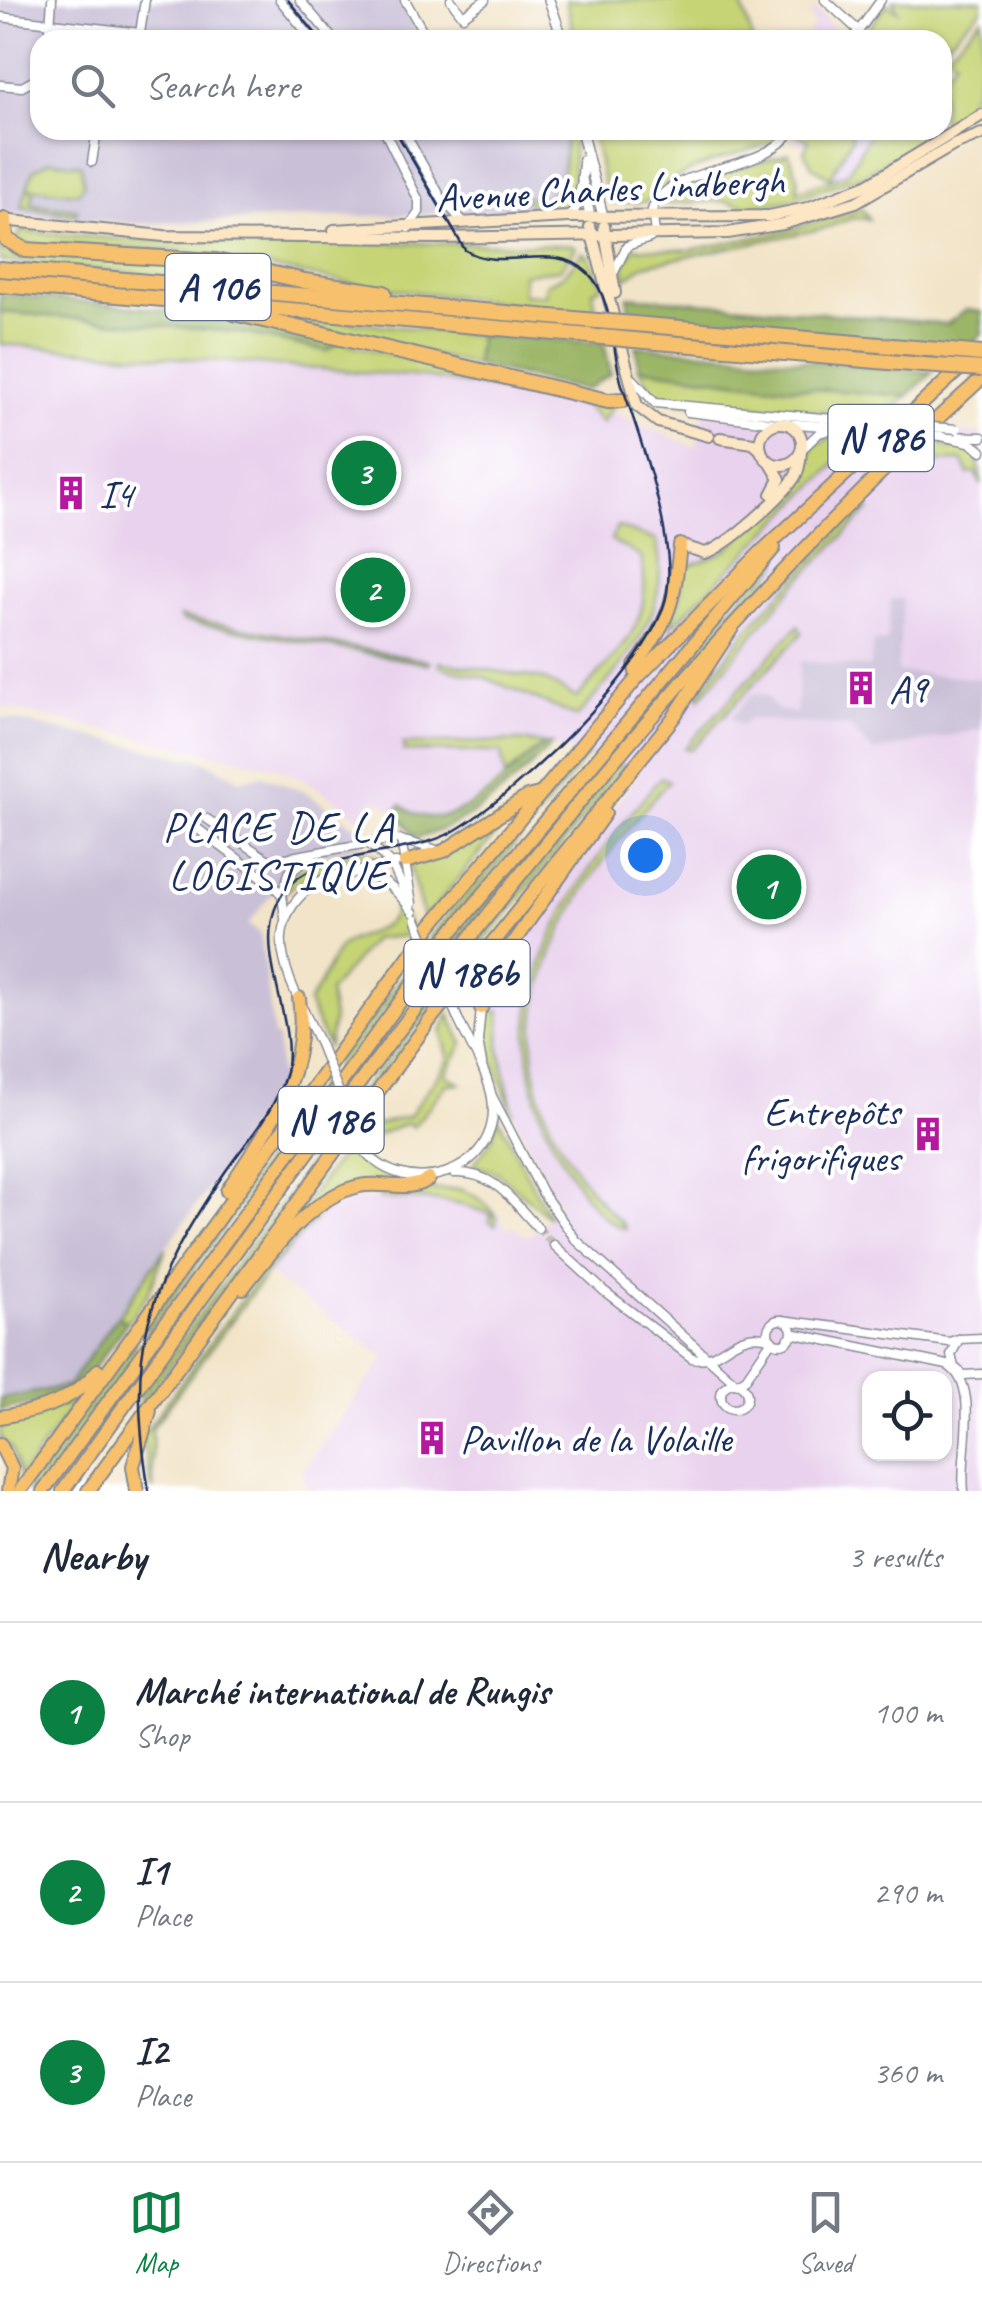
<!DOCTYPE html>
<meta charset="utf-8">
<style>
:root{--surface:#fff;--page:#f2f2f3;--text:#1f2937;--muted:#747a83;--line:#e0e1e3;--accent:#0b8043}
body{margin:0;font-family:Caveat,sans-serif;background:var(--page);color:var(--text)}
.controls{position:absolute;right:30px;bottom:30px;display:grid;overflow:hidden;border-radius:20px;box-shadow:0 2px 8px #0004}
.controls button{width:90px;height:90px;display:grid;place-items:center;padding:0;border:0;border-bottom:2px solid var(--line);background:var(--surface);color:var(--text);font:50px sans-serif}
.you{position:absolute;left:645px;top:855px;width:35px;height:35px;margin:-25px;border:8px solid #fff;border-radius:50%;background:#1a73e8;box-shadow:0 0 0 15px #1a73e833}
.badge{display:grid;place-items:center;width:65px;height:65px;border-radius:50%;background:var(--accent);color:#fff;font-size:32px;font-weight:700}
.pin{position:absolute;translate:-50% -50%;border:5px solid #fff;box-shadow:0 2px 10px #0006}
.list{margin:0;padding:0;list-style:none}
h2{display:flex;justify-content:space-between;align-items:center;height:130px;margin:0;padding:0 40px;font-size:42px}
h2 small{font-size:32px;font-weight:400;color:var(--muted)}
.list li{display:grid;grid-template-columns:65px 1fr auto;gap:30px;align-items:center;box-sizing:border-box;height:180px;padding:0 40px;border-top:2px solid var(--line)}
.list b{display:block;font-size:38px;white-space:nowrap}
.list p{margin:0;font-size:32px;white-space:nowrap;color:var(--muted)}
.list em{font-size:32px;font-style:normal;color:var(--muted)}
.icon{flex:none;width:55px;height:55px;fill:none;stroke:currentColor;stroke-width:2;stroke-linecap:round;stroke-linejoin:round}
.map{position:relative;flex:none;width:982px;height:1491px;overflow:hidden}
.search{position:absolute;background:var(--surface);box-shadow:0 2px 8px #0004;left:30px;right:30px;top:30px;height:110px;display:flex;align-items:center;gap:25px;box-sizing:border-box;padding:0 35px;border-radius:30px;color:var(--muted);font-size:38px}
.sheet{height:670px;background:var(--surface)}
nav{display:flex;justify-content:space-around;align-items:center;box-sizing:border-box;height:140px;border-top:2px solid var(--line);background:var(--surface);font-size:28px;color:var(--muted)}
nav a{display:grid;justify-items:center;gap:5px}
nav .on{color:var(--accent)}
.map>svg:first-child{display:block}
.built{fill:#e9d2ed;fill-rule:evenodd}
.industrial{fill:#c9bfd7}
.green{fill:#c6d476;stroke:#70826a;stroke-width:2.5}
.forest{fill:#9cb667;stroke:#5c7262;stroke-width:2.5}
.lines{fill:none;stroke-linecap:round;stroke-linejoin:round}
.minor-tunnel{stroke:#c7c0b3;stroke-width:8;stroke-dasharray:8 4;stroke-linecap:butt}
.minor-casing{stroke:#868a93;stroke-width:11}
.tertiary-casing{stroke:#868a93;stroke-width:12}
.secondary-casing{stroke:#868a93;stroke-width:14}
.trunk-casing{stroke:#868a93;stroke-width:16}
.motorway-casing{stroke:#868a93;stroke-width:18}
.minor{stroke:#fff;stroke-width:8}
.tertiary{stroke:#fff;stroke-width:9}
.secondary{stroke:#fce6c4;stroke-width:10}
.trunk{stroke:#f7c06c;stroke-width:12}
.motorway{stroke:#f7c06c;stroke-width:14}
.tram{stroke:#1b2f5e;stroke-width:2.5}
.minor-bridge-casing{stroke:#868a93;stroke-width:11;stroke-linecap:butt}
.motorway-bridge-casing{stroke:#868a93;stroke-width:18;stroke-linecap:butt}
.minor-bridge{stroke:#fff;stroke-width:8}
.motorway-bridge{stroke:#f7c06c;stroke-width:14}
.labels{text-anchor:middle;stroke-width:8;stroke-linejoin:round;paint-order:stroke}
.shield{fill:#fff;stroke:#5f6d8e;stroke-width:2.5}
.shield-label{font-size:38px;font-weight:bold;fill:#1b2f5e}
.street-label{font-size:40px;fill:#1b2f5e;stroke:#fff}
.poi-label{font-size:40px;fill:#1b2f5e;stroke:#fff;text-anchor:start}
.neighbourhood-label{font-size:42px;letter-spacing:2.5px;fill:#1b2f5e;stroke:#fff}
</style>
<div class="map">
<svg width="982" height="1491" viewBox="0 0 982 1491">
<rect width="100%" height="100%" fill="#fff"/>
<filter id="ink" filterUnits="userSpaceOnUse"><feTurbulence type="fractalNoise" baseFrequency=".01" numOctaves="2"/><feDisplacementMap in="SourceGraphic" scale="20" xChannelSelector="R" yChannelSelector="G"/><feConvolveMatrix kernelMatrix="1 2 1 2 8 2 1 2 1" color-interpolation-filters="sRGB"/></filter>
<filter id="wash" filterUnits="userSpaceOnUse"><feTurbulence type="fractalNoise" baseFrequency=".0048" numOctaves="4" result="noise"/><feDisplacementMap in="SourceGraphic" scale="40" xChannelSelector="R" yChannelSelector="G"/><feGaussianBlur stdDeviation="2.25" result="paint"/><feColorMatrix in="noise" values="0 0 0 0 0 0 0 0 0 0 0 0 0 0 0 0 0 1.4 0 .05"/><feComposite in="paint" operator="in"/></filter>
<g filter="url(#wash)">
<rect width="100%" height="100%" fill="#f2e4c8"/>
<!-- built -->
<g class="built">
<path d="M814,9L846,38L845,40H804L815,23L809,14Z"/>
<path d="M801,130H940L834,180L806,158L807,145L793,141Z"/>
<path d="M0,312L145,324L491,383L606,410L696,448L704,411L982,434V1491H312L305,1485L303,1472L308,1464L385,1357L267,1273L326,1211L352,1199L469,1198L499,1216L507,1229L511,1226L528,1237L560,1206L509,1107L486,1041V1009L507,961L573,860L641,771L544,744L481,796L443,819H421L401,806L396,811L375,799L360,818L312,784L279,768L0,707ZM870,1378H944V1454H870Z"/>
</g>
<!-- industrial -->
<g class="industrial">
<path d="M0,0H399L422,40H40V130H572L573,189L555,209L141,224L0,213Z"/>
<path d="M891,599H903L897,672L982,679V729L874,752L849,727L748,719L741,727L731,718L752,694L766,695L777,710L796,713L800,661L870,667L873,641L887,642Z"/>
<path d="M0,717L205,761L240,780L263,776L305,792L371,837L363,845L297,862L248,924L260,933L274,1037H278L279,1073L288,1076L68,1386L0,1399Z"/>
</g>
<!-- green -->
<g class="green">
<path d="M566,0H740L753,40H575Z"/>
<path d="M892,0H982V9L942,47V40H881L867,31L886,4L898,11Z"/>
<path d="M982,18C982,78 982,95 942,128V78L955,59L947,53Z"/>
<path d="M566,130L573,134V201L566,208L546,211L515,196L547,199L563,170Z"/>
<path d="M592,130H782V133L776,142C729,157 679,166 646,202L612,203L607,199Z"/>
<path d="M801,130H850L852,138L830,178L812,166L804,151L809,141L798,134Z"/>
<path d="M872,130H940L862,176L787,201L754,207L725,201L662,204C681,176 756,164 789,153L798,177L797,191L847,174Z"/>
<path d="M51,160L81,165L84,186L78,193L28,188L34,192L31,204L77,209L76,214L21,207L33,170Z"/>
<path d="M862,209L869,219L853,218L825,228L644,265L624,280L625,262L635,248L690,250L785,231Z"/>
<path d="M20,231L130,240L572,245L576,248L560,269L523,274V294L545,295L546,284L564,275L583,252L590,258L602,286L593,291L596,314L360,285L186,251L25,244L17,240Z"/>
<path d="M0,249L12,255L181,260L275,281L264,284L0,261Z"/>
<path d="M0,312L237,332L327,351L340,342L612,407L602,423L583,404L423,377L0,344Z"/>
<path d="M275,314L479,335L475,365L275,319Z"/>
<path d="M639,368L764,385L907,396L886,416L681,402L653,392Z"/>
<path d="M836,435H865L669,629L680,598L683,568L723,552L739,538L800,479L814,445Z"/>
<path d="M931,439L952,449L959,444L977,456L982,486L975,472L968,474L963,461L908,462Z"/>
<path d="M870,509L798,581L700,698L698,694L746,631L854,514Z"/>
<path d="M617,527L656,540C675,615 622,664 577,717L484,677L440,667V662L543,679L577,698C619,648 656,627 641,557L611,540Z"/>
<path d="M776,558L779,563L630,732L621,730Z"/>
<path d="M180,617L430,661L429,664L182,621Z"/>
<path d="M798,626L802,633L691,750L685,748Z"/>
<path d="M522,741L544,744L505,776L501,752L404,751L403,744Z"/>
<path d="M581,753L588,755L433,943L430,937Z"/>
<path d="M601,761H607L441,963L439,957Z"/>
<path d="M619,764L625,766L451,983L448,975Z"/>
<path d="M661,777L669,781C584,873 489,1006 555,1134C569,1160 586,1187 607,1209C614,1217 624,1222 625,1229C596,1219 579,1187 564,1162C475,1015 566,890 661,777Z"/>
<path d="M490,829L496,834L424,920L409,863L454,850Z"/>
<path d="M364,851L377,856L311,873L286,892L291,875L311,863Z"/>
<path d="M394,900L415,935L373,939L329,992L333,1020L328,1047L308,1003C318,990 334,954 339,948C356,930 400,935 394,900Z"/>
<path d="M422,950L424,956L338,1070L335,1063Z"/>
<path d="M438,987L441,994L354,1111L352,1105Z"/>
<path d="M486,1011H500V1049L513,1114L486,1041Z"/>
<path d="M449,1014L463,1044L445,1075L460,1083L447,1084L413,1127L408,1123L367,1139L362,1129L409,1116L449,1060L442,1032Z"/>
<path d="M325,1077L328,1084L145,1336L149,1322Z"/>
<path d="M334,1097L336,1104L140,1377L141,1366Z"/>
<path d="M498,1117L549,1217L498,1173L473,1165L492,1139Z"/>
<path d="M343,1118L345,1124L140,1407V1397Z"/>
<path d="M352,1140L371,1166L402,1181L348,1185L276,1242Z"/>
<path d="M459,1189C476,1194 487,1203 497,1217L495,1225L489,1221L493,1215C454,1200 428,1198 380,1199L382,1191Z"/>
<path d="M325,1208L267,1273L152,1428L153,1491L142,1436L259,1276Z"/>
<path d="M166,1248L148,1294L127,1322L117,1317Z"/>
<path d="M136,1341L133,1357L35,1491H27Z"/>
<path d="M70,1403L72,1406L20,1478L12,1449L0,1437V1420Z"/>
</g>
<!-- forest -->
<g class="forest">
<path d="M0,294L199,313L340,342L327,351L237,332L0,312Z"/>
<path d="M628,296L947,324L967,309L982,312V334L969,346L629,318Z"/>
<path d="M479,335L604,343L611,374L585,390L475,365Z"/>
<path d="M636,346L933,372L907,396L764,385L639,368Z"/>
<path d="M544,744H552C515,784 469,825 416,838L396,811L401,805C450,846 506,774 544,744Z"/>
<path d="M117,1317L127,1322C80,1388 81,1394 0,1410V1399L68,1386Z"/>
</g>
</g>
<g filter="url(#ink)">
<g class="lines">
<!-- minor-tunnel -->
<path class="minor-tunnel" d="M538,1228L554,1245"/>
<!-- minor casing -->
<g class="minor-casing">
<g id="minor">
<path d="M280,0L313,40"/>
<path d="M300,0L334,40"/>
<path d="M405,0L428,40"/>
<path d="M451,0L463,16L485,0"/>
<path d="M825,0L859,31"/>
<path d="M0,17L140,33"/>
<path d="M49,40L52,0"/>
<path d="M139,40L145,0"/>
<path d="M852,40L881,0"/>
<path d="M0,85L22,87L40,77"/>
<path d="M384,130L419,201V212L408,228"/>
<path d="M403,130L443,201L463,221"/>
<path d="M92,162L97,130"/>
<path d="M568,217L576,208L582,181"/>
<path d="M655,233L652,210C670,162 764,175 792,130"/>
<path d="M614,272L627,246L650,238"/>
<path d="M633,379L655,403L856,421"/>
<path d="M688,412L778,423"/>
<path d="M784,423L849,428"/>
<path d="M941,436L969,442L982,451"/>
<path d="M942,436L982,437"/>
<path d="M801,450L819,433L834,429"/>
<path d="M207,819L270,861L368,843L392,864L407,897"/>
<path d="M198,829L273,885L282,895L285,918"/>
<path d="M401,840L412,903"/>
<path d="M368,843L397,839L434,849"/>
<path d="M356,872L396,863"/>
<path d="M282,895L289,873L313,855"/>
<path d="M481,1008L478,1041L482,1064"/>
<path d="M320,1044C306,1013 279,970 282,935C286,893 334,862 373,877C392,884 402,897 413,912"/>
<path d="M492,1096L542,1192L576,1240L736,1383"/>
<path d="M359,1143C398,1205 504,1176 492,1098C488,1073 469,1043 458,1019"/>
<path d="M454,1173C495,1171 512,1201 538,1228"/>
<path d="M554,1245L604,1291L692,1358C721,1365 733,1326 771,1339"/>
<path d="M782,1320L949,1342L959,1339"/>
<circle cx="780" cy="1332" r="12"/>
<path d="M789,1338L796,1334L947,1365C982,1385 959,1453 964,1491"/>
<path d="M982,1338L959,1339L951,1355L954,1367L964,1375L982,1374"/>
<circle cx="734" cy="1396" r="13"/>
<path d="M738,1383L746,1378L772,1340"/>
</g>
</g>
<!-- tertiary casing -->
<g class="tertiary-casing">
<g id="tertiary">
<path d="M549,0L563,40"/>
<path d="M581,130L603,216"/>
<path d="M584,159L582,179L590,216"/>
</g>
</g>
<!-- secondary casing -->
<g class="secondary-casing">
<g id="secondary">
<path d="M1,220L164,236L438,238L728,233L783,224L856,202L954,145L982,134"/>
<path d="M604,226L615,293"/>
<path d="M590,227L637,406L658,422L709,436"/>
<path d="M334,230L568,217L769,216L807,208L867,185L982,115"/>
<circle cx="781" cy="444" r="21"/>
<path d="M720,438L753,443L761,450"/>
<path d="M770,462L780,479L772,494"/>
<path d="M680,545L705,553C725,548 786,494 796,475C800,467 800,460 801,451"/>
</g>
</g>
<!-- trunk casing -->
<g class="trunk-casing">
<g id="trunk">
<path d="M637,678L635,666C670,621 674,601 680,545"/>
<path d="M405,862L444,851L527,797L539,794"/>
<path d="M481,1008L507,951L605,813"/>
<path d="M227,1191C267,1129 310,1076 299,998"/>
<path d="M243,1288C271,1252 312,1195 360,1186C382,1181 409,1193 429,1179"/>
<path d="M0,1417C41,1410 71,1403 98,1370"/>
<path d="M0,1444L12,1468L8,1491"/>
<path d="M20,1491L431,926L637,678L761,552L965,364"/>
<path d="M43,1491L445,940L774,548"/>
<path d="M63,1491C345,1100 621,701 982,378"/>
<path d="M88,1491L430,1020L674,717L732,628"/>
<path d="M137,1491L133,1466L150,1411"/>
</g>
</g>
<!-- motorway casing -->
<g class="motorway-casing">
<g id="motorway">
<path d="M5,220L6,239L25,250L216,261L305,281L384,293"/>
<path d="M0,269L597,321"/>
<path d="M0,285L602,337"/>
<path d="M234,313L608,401L623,400"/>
<path d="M634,324L939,350"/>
<path d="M634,340L923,365"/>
</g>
</g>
<!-- minor -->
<use href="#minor" class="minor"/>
<!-- tertiary -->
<use href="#tertiary" class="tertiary"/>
<!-- secondary -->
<use href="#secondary" class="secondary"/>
<!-- trunk -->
<use href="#trunk" class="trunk"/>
<!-- motorway -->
<use href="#motorway" class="motorway"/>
<!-- tram -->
<g class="tram">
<path d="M288,0L321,40"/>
<path d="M149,1491C126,1350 145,1289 225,1172C245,1143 275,1111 285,1076C301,1017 242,939 288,887C321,849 408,858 454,831C516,795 655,664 667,593C676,538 641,441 623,388C611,353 615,300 588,273C553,239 502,274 465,250L395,130"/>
</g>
<!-- minor-bridge casing -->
<g class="minor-bridge-casing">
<g id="minor-bridge">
<path d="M856,421L957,429"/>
<path d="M849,428L941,436"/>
<path d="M416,919L458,1019"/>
<path d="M320,1044L359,1143"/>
</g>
</g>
<!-- motorway-bridge casing -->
<g class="motorway-bridge-casing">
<g id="motorway-bridge">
<path d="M597,321L634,324"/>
<path d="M602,337L634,340"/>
<path d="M939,350L982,354"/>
<path d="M923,365L982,369"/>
</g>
</g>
<!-- minor-bridge -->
<use href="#minor-bridge" class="minor-bridge"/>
<!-- motorway-bridge -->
<use href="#motorway-bridge" class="motorway-bridge"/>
</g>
</g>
<!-- icons -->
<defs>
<g id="building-bare" transform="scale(2.7)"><path d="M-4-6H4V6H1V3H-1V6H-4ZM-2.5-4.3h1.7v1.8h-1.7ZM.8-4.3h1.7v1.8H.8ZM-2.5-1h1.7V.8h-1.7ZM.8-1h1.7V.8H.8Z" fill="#b5179e" stroke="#fff" stroke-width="2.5" paint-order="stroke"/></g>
</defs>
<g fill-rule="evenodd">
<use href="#building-bare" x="71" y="493"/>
<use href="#building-bare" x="861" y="688"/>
<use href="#building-bare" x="928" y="1134"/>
<use href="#building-bare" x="432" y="1438"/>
</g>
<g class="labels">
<!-- shield labels -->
<g class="shield">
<rect x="165.5" y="254" width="105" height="66" rx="8"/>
<rect x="828.5" y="405" width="105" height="66" rx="8"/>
<rect x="404.5" y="940" width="125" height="66" rx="8"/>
<rect x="278.5" y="1087" width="105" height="66" rx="8"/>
</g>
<g class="shield-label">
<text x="218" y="300">A 106</text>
<text x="881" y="451">N 186</text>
<text x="467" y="986">N 186b</text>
<text x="331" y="1133">N 186</text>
</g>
<!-- street labels -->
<g class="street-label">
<text transform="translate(610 188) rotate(-3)" y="14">Avenue Charles Lindbergh</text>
</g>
<!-- poi labels -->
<g class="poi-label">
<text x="99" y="507">I4</text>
<text x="889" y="702">A9</text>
<text x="900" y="1125" text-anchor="end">Entrepôts<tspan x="900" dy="46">frigorifiques</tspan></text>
<text x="460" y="1452">Pavillon de la Volaille</text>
</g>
<!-- neighbourhood labels -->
<g class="neighbourhood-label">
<text x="279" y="841">PLACE DE LA<tspan x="279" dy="48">LOGISTIQUE</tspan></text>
</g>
</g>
</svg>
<div class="controls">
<button><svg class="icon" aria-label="locate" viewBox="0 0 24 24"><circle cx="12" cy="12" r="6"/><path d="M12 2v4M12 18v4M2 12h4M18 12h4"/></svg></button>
</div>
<div class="you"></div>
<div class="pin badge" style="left:769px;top:887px">1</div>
<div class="pin badge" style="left:373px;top:590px">2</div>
<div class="pin badge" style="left:364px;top:473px">3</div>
<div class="search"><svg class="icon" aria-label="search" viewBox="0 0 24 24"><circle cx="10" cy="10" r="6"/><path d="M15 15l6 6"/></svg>Search here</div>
</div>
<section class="sheet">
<h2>Nearby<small>3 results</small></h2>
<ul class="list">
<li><span class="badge">1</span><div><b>Marché international de Rungis</b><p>Shop</p></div><em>100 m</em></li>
<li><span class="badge">2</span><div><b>I1</b><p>Place</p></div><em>290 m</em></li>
<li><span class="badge">3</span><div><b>I2</b><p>Place</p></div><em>360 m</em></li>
</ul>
</section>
<nav>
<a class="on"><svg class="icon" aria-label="map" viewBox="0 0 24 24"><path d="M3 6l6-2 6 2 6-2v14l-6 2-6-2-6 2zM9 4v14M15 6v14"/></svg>Map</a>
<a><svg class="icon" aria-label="directions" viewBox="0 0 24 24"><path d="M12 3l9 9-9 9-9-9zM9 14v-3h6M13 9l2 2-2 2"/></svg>Directions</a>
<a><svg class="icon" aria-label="saved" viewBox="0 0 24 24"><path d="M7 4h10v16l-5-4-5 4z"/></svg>Saved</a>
</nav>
